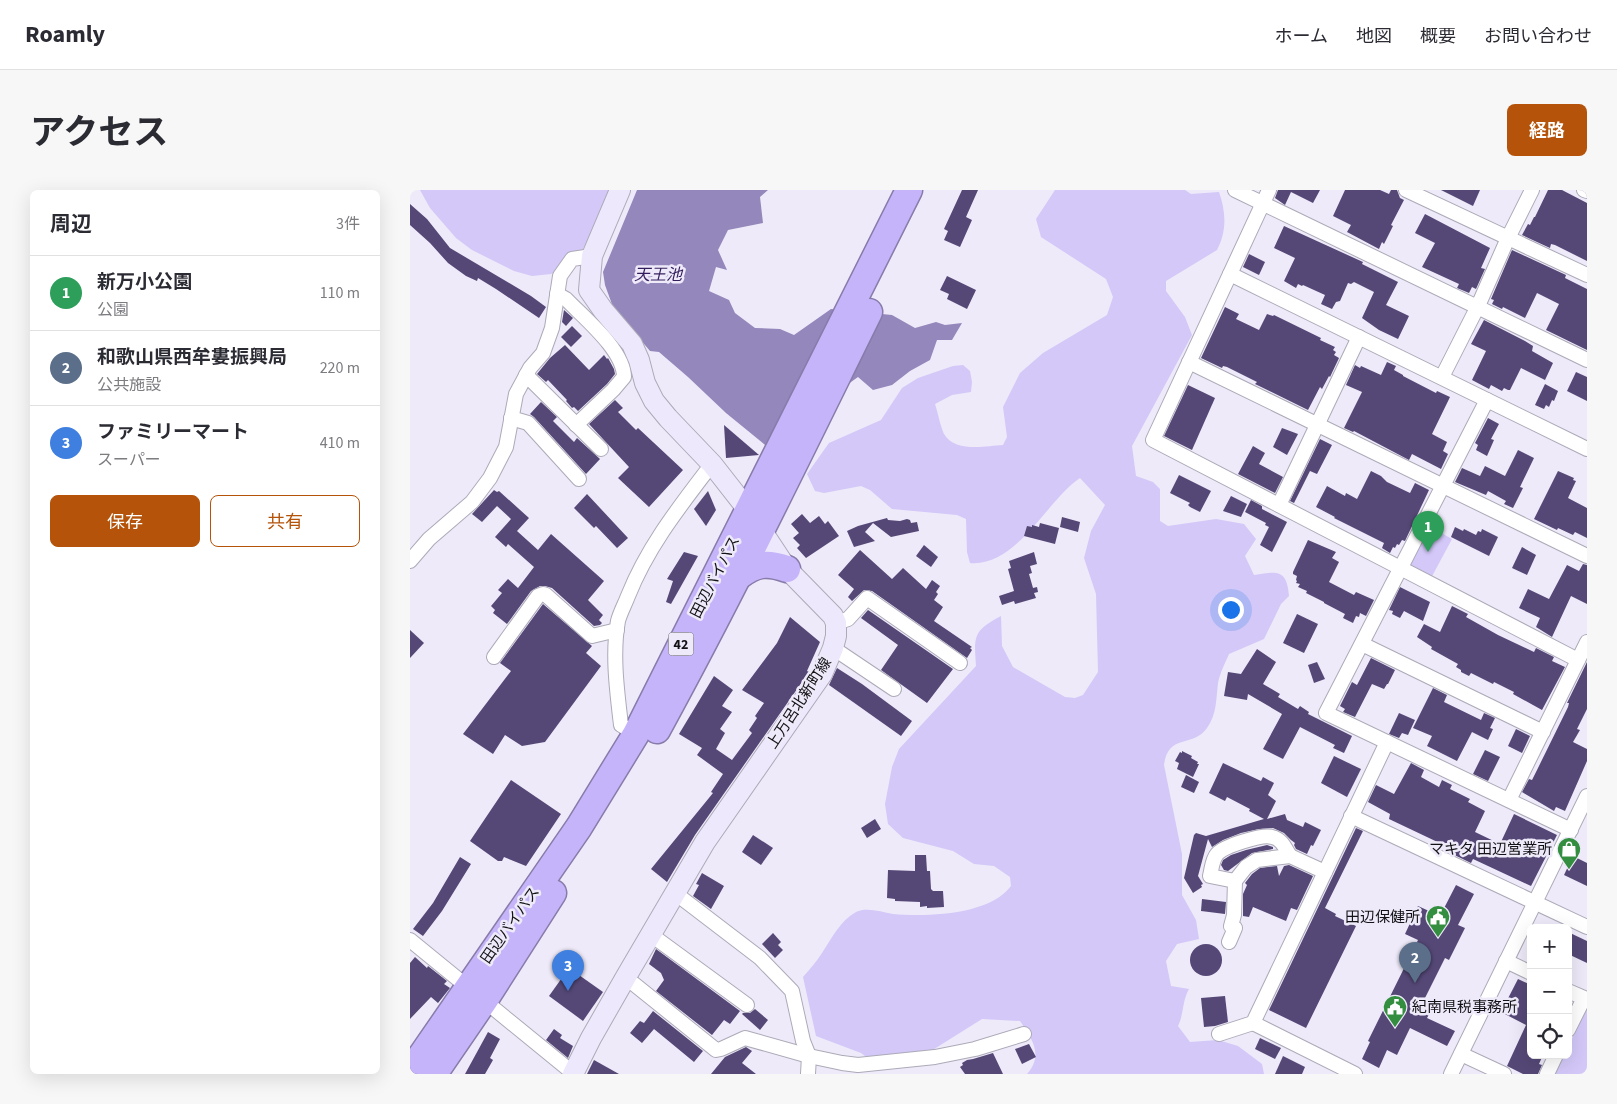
<!DOCTYPE html>
<html lang="ja">
<meta charset="utf-8">
<style>
:root{--surface:#fff;--page:#f7f7f7;--text:#2b2b33;--muted:#7c7c81;--line:#e1e1e2;--accent:#b45309}
body{margin:0;font-family:"Source Sans 3","Noto Sans JP",sans-serif;background:var(--page);color:var(--text)}
.controls{position:absolute;right:15px;bottom:15px;display:grid;overflow:hidden;border-radius:8px;box-shadow:0 5px 20px #0002}
.controls button{width:45px;height:45px;display:grid;place-items:center;padding:0;border:0;border-bottom:1px solid var(--line);background:var(--surface);color:var(--text);font:25px sans-serif}
.you{position:absolute;left:820px;top:419px;width:18px;height:18px;margin:-12px;border:4px solid #fff;border-radius:50%;background:#1a73e8;box-shadow:0 0 0 8px #1a73e833}
.badge{display:grid;place-items:center;width:32px;height:32px;border-radius:50%;background:var(--accent);color:#fff;font-size:16px;font-weight:700}
.pin{position:absolute;translate:-50% -41px;filter:drop-shadow(0 1px 2px #0008)}
.pin::after{content:'';position:absolute;top:26px;width:18px;height:15px;background:inherit;clip-path:polygon(0 0,100% 0,50% 100%)}
.list{margin:0;padding:0;list-style:none}
h2{display:flex;justify-content:space-between;align-items:center;height:65px;margin:0;padding:0 20px;font-size:21px}
h2 small{font-size:16px;font-weight:400;color:var(--muted)}
.list li{display:grid;grid-template-columns:32px 1fr auto;gap:15px;align-items:center;box-sizing:border-box;height:75px;padding:0 20px;border-top:1px solid var(--line)}
.list b{display:block;font-size:19px;white-space:nowrap}
.list p{margin:0;font-size:16px;white-space:nowrap;color:var(--muted)}
.list em{font-size:16px;font-style:normal;color:var(--muted)}
.actions{display:flex;gap:10px;padding:15px 20px}
.actions a{flex:1;padding:11px 0;border:1px solid var(--accent);border-radius:8px;text-align:center;font-size:18px;color:var(--accent)}
.actions .main{background:var(--accent);color:#fff}
.icon{flex:none;width:28px;height:28px;fill:none;stroke:currentColor;stroke-width:2;stroke-linecap:round;stroke-linejoin:round}
.map{position:relative;flex:none;width:1177px;height:884px;overflow:hidden;border-radius:8px}
header{display:flex;align-items:center;gap:30px;box-sizing:border-box;height:70px;padding:0 25px;background:var(--surface);border-bottom:1px solid var(--line)}
header strong{font-size:24px}
nav{display:flex;gap:28px;margin-inline-start:auto;font-size:18px}
.intro{display:flex;align-items:center;justify-content:space-between;box-sizing:border-box;height:120px;padding:0 30px}
h1{margin:0;font-size:35px}
.button{padding:12px 22px;border-radius:8px;background:var(--accent);color:#fff;font-size:18px;font-weight:700}
main{display:flex;gap:30px;padding:0 30px}
aside{flex:1;background:var(--surface);border-radius:8px;box-shadow:0 5px 20px #0002}
.map>svg:first-child{display:block}
.green{fill:#d3c8f8}
.water{fill:#9487bb}
.building{fill:#554877}
.lines{fill:none;stroke-linecap:round;stroke-linejoin:round}
.street-casing{stroke:#adaab8;stroke-width:16}
.secondary-casing{stroke:#adaab8;stroke-width:22}
.highway-casing{stroke:#877baa;stroke-width:29}
.street{stroke:#fff;stroke-width:14}
.secondary{stroke:#eee8fd;stroke-width:20}
.highway{stroke:#c5b4f9;stroke-width:26}
.labels{text-anchor:middle;stroke-width:5;stroke-linejoin:round;paint-order:stroke}
.shield{fill:#eeeaf9;stroke:#55535a;stroke-width:1}
.shield-label{font-size:14px;font-weight:bold;fill:#131216}
.street-label{font-size:15px;fill:#131216;stroke:#eeeaf9}
.poi-label{font-size:15px;fill:#131216;stroke:#eeeaf9;text-anchor:end}
.water-label{font-size:16px;font-style:italic;fill:#331d5c;stroke:#eeeaf9}
</style>
<header>
<strong>Roamly</strong>
<nav><a>ホーム</a><a>地図</a><a>概要</a><a>お問い合わせ</a></nav>
</header>
<div class="intro"><h1>アクセス</h1><a class="button">経路</a></div>
<main>
<aside>
<h2>周辺<small>3件</small></h2>
<ul class="list">
<li><span class="badge" style="background:#2e9e5b">1</span><div><b>新万小公園</b><p>公園</p></div><em>110 m</em></li>
<li><span class="badge" style="background:#5c6f8a">2</span><div><b>和歌山県西牟婁振興局</b><p>公共施設</p></div><em>220 m</em></li>
<li><span class="badge" style="background:#3f7fe0">3</span><div><b>ファミリーマート</b><p>スーパー</p></div><em>410 m</em></li>
</ul>
<div class="actions"><a class="main">保存</a><a>共有</a></div>
</aside>
<div class="map">
<svg width="1177" height="884" viewBox="0 0 1177 884">
<rect width="100%" height="100%" fill="#eeeaf9"/>
<!-- green -->
<g class="green">
<path d="M10,0H202L171,63L159,75L141,84L122,86L104,81L62,60L46,48L20,18Z"/>
<path d="M645,0H775L781,4L809,2C816,22 817,41 807,60L756,91V101L775,127L782,145L722,256L726,286L743,292L750,299V331L758,336L806,329L834,334L846,349L835,366L844,385C867,381 877,379 879,406L871,414L854,449L819,464C815,473 810,483 808,493C806,509 807,524 797,538C783,558 758,543 754,575L772,664V705L786,730L789,749L767,754L756,771L761,796L779,799C772,811 774,824 768,836L780,852L808,850L828,856L852,874L854,884H617C634,865 622,849 610,831L572,829L521,861L467,875L451,863L406,846L393,787C400,779 407,771 412,763C422,748 430,731 446,722C457,717 471,722 483,724C517,727 580,725 601,696L600,687L584,676L564,674L543,661L493,648L478,634L475,614L482,577L489,559L566,476C564,446 563,441 591,426L592,456L603,477L655,507L665,508L673,505L688,482L686,404L674,368L681,341L695,315L670,288C636,311 607,377 560,373L557,362L556,329L547,325L482,319L460,300L451,296L414,303L405,301L397,284L419,253L471,230L492,198L508,188L543,176L553,175L560,181L562,192L561,202L542,205L525,214C528,223 530,235 534,244C545,263 576,256 593,255L597,247L593,217L610,183L633,163L697,125L703,107L696,89L631,47L626,29Z"/>
<path d="M1017,335L1042,349L1020,390L994,376Z"/>
<path d="M1177,818V884H1145L1154,865H1158V857Z"/>
</g>
<!-- water -->
<path class="water" d="M227,0H358L350,7L353,33L318,40L308,60L317,80L306,77L299,101L319,110L325,123L345,138L370,139L384,145L421,119L482,125L505,138L526,132L535,135L552,133L542,150H527L520,170L500,181L482,195L463,200L448,187L367,245L360,259L316,223L278,187L249,162L240,161L203,117L195,95L193,82Z"/>
<!-- building -->
<g class="building">
<path d="M552,0H568L556,27L562,30L550,57L534,50L538,41L534,39Z"/>
<path d="M868,0H910L903,13L881,2L875,15L865,8Z"/>
<path d="M935,0H970L979,4L981,0H987L990,8L994,10L981,35L983,36L974,54L972,52L969,59L937,42L941,35L923,26Z"/>
<path d="M1031,0H1070L1063,16Z"/>
<path d="M1138,0H1152L1177,13V71L1145,55L1141,54L1140,58L1112,45L1118,34L1120,35L1124,27H1125Z"/>
<path d="M0,14L17,29L40,58L121,106L136,117L129,128L86,99L68,88L67,91L56,86L38,73L20,53L0,35Z"/>
<path d="M1015,24L1080,58L1071,78L1075,79L1066,99L1062,97L1059,103L1047,98L1049,94L1012,77L1025,53L1005,43Z"/>
<path d="M874,36L953,72L952,74L988,92L976,115L999,126L988,149L969,140L952,128L964,102L944,92L941,94L938,93L930,111L926,112L922,119L911,114L915,105L893,95L892,96L888,94L886,98L874,91L885,68L864,58Z"/>
<path d="M1102,60L1156,85L1155,88L1177,99V160L1136,140L1149,114L1127,103L1115,128L1093,117L1092,119L1082,114L1084,110L1081,109Z"/>
<path d="M839,64L855,72L849,85L833,77Z"/>
<path d="M537,86L566,100L557,119L537,109L539,104L530,100Z"/>
<path d="M815,117L829,124L826,129L849,140L857,124L863,126L864,125L911,148L910,150L925,157L923,160L926,162L924,165L929,168L920,187L919,186L912,199L910,197L898,220L845,194L847,192L817,177L813,176L812,178L791,168Z"/>
<path d="M154,120L163,128L156,136L152,132Z"/>
<path d="M1074,130L1115,151L1123,156L1122,161L1143,173L1135,190L1111,178L1100,200H1098L1094,198L1092,201L1081,195L1079,199L1062,190L1076,161L1061,154Z"/>
<path d="M162,136L172,146L161,157L151,147Z"/>
<path d="M155,155L179,180L194,165L197,169L198,168L204,179L205,184L197,194L168,221L164,217L162,218L156,211L157,210L138,190L136,192L127,184L140,168Z"/>
<path d="M977,172L986,176L984,180L993,185V186L1026,203L1027,201L1040,207L1022,244L1037,252L1033,261L1038,264L1031,279L1002,264L999,270L944,241L943,242L934,238L952,202L936,195L945,175L950,178L951,176L971,185Z"/>
<path d="M1166,182L1177,187V211L1157,201Z"/>
<path d="M1135,194L1148,201L1144,211L1142,210L1139,217L1136,215L1134,219L1125,215Z"/>
<path d="M778,195L805,208L782,260L754,246Z"/>
<path d="M205,210L213,218L208,222L226,240L228,238L273,280L239,317L208,288L219,277L179,234Z"/>
<path d="M131,212L147,227L143,231L164,252L167,248L190,269L176,284L124,227L120,224Z"/>
<path d="M1078,228L1089,234L1081,249L1084,250L1077,266L1066,260L1068,255L1065,253Z"/>
<path d="M314,235L349,265L316,268Z"/>
<path d="M872,238L888,244L877,265L863,257Z"/>
<path d="M910,249L922,255L907,284L900,281L884,313L880,311Z"/>
<path d="M843,256L855,263L849,274L873,287L865,303L828,284Z"/>
<path d="M1108,260L1124,268L1110,297L1113,298L1103,318L1094,314L1096,311L1078,301L1076,305L1045,292L1052,278L1070,286L1075,276L1095,286Z"/>
<path d="M961,281L971,286L977,292L1000,303L1005,293L1019,300L995,351L992,350L989,355L987,354L985,358L983,357L980,363L972,358L974,353L924,328L925,327L906,317L917,296L935,306L936,303L947,309Z"/>
<path d="M1148,281L1164,288L1163,290L1166,291L1158,308L1177,318V348L1165,342L1163,345L1148,338L1147,340L1124,329Z"/>
<path d="M769,285L801,301L790,322L780,317L778,315L780,313L760,303Z"/>
<path d="M84,300L87,302L89,301L119,328L107,341L128,360L141,344L194,391L178,410L193,425L189,430L192,433L190,435L184,436L142,398L135,396H130L121,401L97,434L83,423L85,420L81,416L92,403L88,400L98,389L108,398L124,377L98,354L96,357L85,347L101,329L87,316L72,332L62,324Z"/>
<path d="M298,301L306,320L296,336L284,319Z"/>
<path d="M177,304L218,348L207,358L186,336L184,338L164,318Z"/>
<path d="M821,306L837,314L831,327L813,321Z"/>
<path d="M841,310L852,316V319L877,332L862,362L850,355L859,337L855,335L856,333L835,322Z"/>
<path d="M392,324L400,333L409,326L415,334L418,331L429,346L396,368L387,358L390,355L383,348L389,343L381,334Z"/>
<path d="M652,327L670,332L668,342L650,337Z"/>
<path d="M477,328L478,330L490,331L497,329L500,330L501,333L507,332L509,341L481,347L463,333L455,342L465,351L444,357L437,341L448,336Z"/>
<path d="M630,333L649,338L645,354L614,346L617,336L622,337V335L629,337Z"/>
<path d="M1045,337L1053,341L1054,339L1066,345L1068,341L1071,342L1072,339L1088,347L1079,366L1041,347Z"/>
<path d="M898,350L926,362L922,368L929,372L919,392L944,405L946,402L964,410L956,426L950,423L949,427L946,426L943,433L933,428L935,424L914,413V412L896,403L897,401L888,397L890,394L886,393L887,391L886,390L887,386L883,384V382Z"/>
<path d="M514,355L528,367L521,377L506,366Z"/>
<path d="M1112,357L1126,365L1117,385L1102,378Z"/>
<path d="M450,360L482,389L493,378L516,399L522,390L530,396L526,402L528,404L524,410L533,417L524,431L562,457L560,458L562,460L557,468L462,401L454,400L442,411L438,407L444,399L428,385Z"/>
<path d="M274,362L288,366L261,414L256,412L263,391L257,389Z"/>
<path d="M624,362L627,374L620,376L622,383L619,384L623,398L627,397L628,402L624,403L626,408L605,414L604,411L592,415L589,406L604,401L598,379L601,378L599,371Z"/>
<path d="M1173,374L1177,375V414L1161,406L1142,447L1126,437L1130,428L1109,418L1118,399L1139,409L1157,375L1169,381Z"/>
<path d="M990,397L1020,412L1013,431L994,421L990,428L982,424L983,421L979,420Z"/>
<path d="M133,414L182,456L176,463L191,476L135,552L112,556L95,545L83,564L53,544L101,481L90,473Z"/>
<path d="M1042,416L1058,424L1056,427L1088,445L1124,462L1126,458L1144,467L1142,471L1155,477L1132,520L1103,504L1104,502L1084,492L1083,494L1061,483L1059,486L1051,482V480L1046,477L1048,474L1021,459L1022,457L1007,447L1014,434L1030,442Z"/>
<path d="M458,420L543,479L517,513L471,480L488,455L451,428Z"/>
<path d="M887,424L908,434L894,463L873,453Z"/>
<path d="M380,427L410,452L397,481L399,482L285,645L257,692L241,679L303,603L301,602L313,584L287,565L292,558L269,544L304,486L323,500L312,516L322,522L310,539L315,543L306,559L322,570L342,543L339,540L347,528L345,526L354,513L332,500L367,453Z"/>
<path d="M0,440L14,453L0,468Z"/>
<path d="M847,459L866,472L853,494L870,504L868,507L888,519L890,516L899,522L898,524L942,546L934,563L923,558L925,555L890,537L873,569L853,559L872,524L838,504L837,510L814,506L818,482L831,484Z"/>
<path d="M961,468L985,480L978,494H977L974,499L962,494L945,527L933,522L935,519L930,516L942,492L947,495Z"/>
<path d="M907,472L915,489L904,493L898,475Z"/>
<path d="M1177,472V519L1167,539L1170,540L1163,552L1177,559V571L1155,621L1146,617L1144,621L1112,602L1119,589L1122,590L1128,578L1158,517L1159,513H1157Z"/>
<path d="M427,478L452,494L502,531L491,546L419,495Z"/>
<path d="M1023,498L1037,505L1034,512L1071,530L1074,523L1085,528L1080,538L1083,539L1078,550L1062,542L1047,571L1017,556L1022,546L1003,538Z"/>
<path d="M989,523L1005,530L998,545L992,543L989,548L979,544Z"/>
<path d="M1106,539L1120,546L1112,563L1098,556Z"/>
<path d="M1075,560L1090,567L1078,591L1063,584Z"/>
<path d="M772,561L782,566L781,568L788,572L787,574H789L783,587L767,579L769,573L765,571L770,562L772,563Z"/>
<path d="M924,566L951,579L937,607L911,593Z"/>
<path d="M813,573L851,591L853,587L864,593L858,605L866,611L857,629L875,624L877,630L893,637L895,632L911,640L903,656L901,655L897,664L886,659L884,655L885,653L881,650L874,643L863,638L849,639L831,643L813,650L802,657L798,649L788,686L793,694L791,695L792,697L783,703L774,688L784,645L786,643L796,646L854,629L839,621L840,619L817,607L815,611L799,603Z"/>
<path d="M1001,573L1014,580L1011,587L1029,597L1032,590L1042,595L1040,599L1060,609L1058,612L1075,621L1065,642L1090,654L1104,624L1147,645L1121,696L1063,669L1061,673L1036,661L1038,657L979,629L980,624L958,612L966,595L984,604Z"/>
<path d="M776,585L789,592L784,603L771,597Z"/>
<path d="M101,590L151,624L116,676L94,667L92,671H88L60,651Z"/>
<path d="M465,629L471,639L457,648L451,638Z"/>
<path d="M946,638L953,641L915,718L926,724L925,726L946,736L896,838L859,820Z"/>
<path d="M343,645L363,658L351,675L332,662Z"/>
<path d="M857,655L863,657V659L842,663L818,681L814,680L811,675L813,670L821,665L836,660Z"/>
<path d="M505,665H516L517,681H520L521,699L523,701H533L534,717L517,718V716L510,717V712L485,711V709L477,708L478,680L505,681Z"/>
<path d="M1163,666L1177,673V696L1154,685Z"/>
<path d="M50,667L61,674L32,721L13,746L3,739L23,713Z"/>
<path d="M879,675L903,686L887,720L881,718L876,731L843,717L839,727L833,726V704L837,695L835,693L842,684L850,678L867,676L869,686L874,676Z"/>
<path d="M292,683L314,696L301,719L283,706L289,695L286,694Z"/>
<path d="M1046,695L1064,704L1048,735L1055,738L1039,770L1035,768L1014,810L1024,815L1017,828L1045,841L1037,856L1000,838L987,865L977,860L969,878L952,869L960,852L958,851L1008,750L995,744L1008,716L1030,726Z"/>
<path d="M792,709L816,712L815,724L791,721Z"/>
<path d="M1158,742L1177,751V773L1158,764Z"/>
<path d="M363,743L371,752L368,755L373,760L365,768L352,754Z"/>
<circle cx="796" cy="770" r="16"/>
<path d="M246,759L330,821L320,834L314,830L302,845L246,801L254,790L251,783L239,774Z"/>
<path d="M5,767L17,778L18,776L37,791L34,794L40,798L28,813L21,807L0,829V773Z"/>
<path d="M159,778L193,802L173,831L139,806Z"/>
<path d="M1108,789L1121,795V865H1133L1129,874L1132,875L1128,884H1113L1097,876L1116,835L1091,822Z"/>
<path d="M815,806L818,832L805,836L794,837L791,808Z"/>
<path d="M345,819L358,830L350,840L332,824L333,823H340Z"/>
<path d="M243,821L293,861L284,872L244,839L232,853L220,843L230,831L234,833Z"/>
<path d="M144,839L152,845L150,848L163,856L158,868L136,850Z"/>
<path d="M78,842L90,849L80,868L83,870L75,884H55Z"/>
<path d="M850,848L871,858L865,869L845,859Z"/>
<path d="M619,854L626,867L612,874L605,859Z"/>
<path d="M336,857L342,861L332,873L346,884H301L315,867Z"/>
<path d="M583,863L593,884H555L550,877L553,875L552,873L557,870L563,869Z"/>
<path d="M873,866L895,877L892,884H865Z"/>
<path d="M184,870L209,884H177Z"/>
</g>
<g class="lines">
<!-- street casing -->
<g class="street-casing">
<g id="street">
<path d="M825,0L1177,170"/>
<path d="M859,0L743,250L1168,470"/>
<path d="M996,0L1177,85"/>
<path d="M1174,0L1177,1"/>
<path d="M820,84L1177,259"/>
<path d="M147,104L156,109C174,128 214,160 214,187L203,200L166,235"/>
<path d="M779,172L1177,366"/>
<path d="M116,185L191,259"/>
<path d="M1032,187L1068,116L1098,48L1122,0"/>
<path d="M1077,210L916,523L1161,640"/>
<path d="M101,228L118,233L169,289"/>
<path d="M869,315L949,147"/>
<path d="M0,371L19,349L62,312L80,288L96,257L106,204L120,178L133,163L142,138L150,86L162,69L182,66"/>
<path d="M426,433L438,429L457,408L550,473"/>
<path d="M952,454L1133,542"/>
<path d="M423,458L484,499"/>
<path d="M84,467L128,406L133,404L136,405L182,446L207,440"/>
<path d="M226,544L211,535C207,501 202,464 208,431C210,423 215,414 218,406C238,356 270,316 302,274"/>
<path d="M1099,610L1177,452"/>
<path d="M941,626L1177,737"/>
<path d="M825,691L800,686C802,678 802,670 807,664C814,656 852,644 862,647C872,649 875,658 880,666"/>
<path d="M265,703L350,768L382,801L393,851L399,866L398,884"/>
<path d="M240,744L337,815"/>
<path d="M0,750L163,883"/>
<path d="M819,752L825,738L821,736L824,725L825,691L836,677L847,670L880,666L915,682"/>
<path d="M1096,771L1121,783"/>
<path d="M215,788L224,794L306,860L311,859L335,848L399,866L432,873L448,875L525,867L565,859L614,844"/>
<path d="M1158,801L1174,808L1158,840"/>
<path d="M843,833L945,884"/>
<path d="M809,844L843,833L977,552"/>
<path d="M1051,864L1094,884"/>
<path d="M1041,884L1177,606"/>
<path d="M1137,884L1146,865"/>
</g>
</g>
<!-- secondary casing -->
<g class="secondary-casing">
<path id="secondary" d="M163,884L181,848L217,785L295,652L412,484L423,458L426,446V433L423,426L377,379L338,320L302,274L258,228L244,211L235,193L229,170L222,154L193,120L179,100L182,66L210,0"/>
</g>
<!-- highway casing -->
<g class="highway-casing">
<g id="highway">
<path d="M329,386C346,373 357,372 377,379"/>
<path d="M247,540C322,403 390,262 459,122"/>
<path d="M0,882L169,637L226,544L499,0"/>
<path d="M24,884L74,811L143,703"/>
</g>
</g>
<!-- street -->
<use href="#street" class="street"/>
<!-- secondary -->
<use href="#secondary" class="secondary"/>
<!-- highway -->
<use href="#highway" class="highway"/>
</g>
<!-- icons -->
<defs>
<g id="shop-pin" transform="scale(1.25)"><path d="M0 17L-7.5 6A9.5 9.5 0 1 1 7.5 6Z" fill="#348e3f" stroke="#eeeaf9"/><path d="M-5-2.5h2.3a2.7 3.5 0 0 1 5.4 0H5L5.5 6h-11ZM-1.5-2.5h3a1.5 2.3 0 0 0-3 0Z" fill="#fff"/></g>
<g id="civic-pin" transform="scale(1.25)"><path d="M0 17L-7.5 6A9.5 9.5 0 1 1 7.5 6Z" fill="#348e3f" stroke="#eeeaf9"/><path d="M-.6-6.5H3V-4.5H.6V-3L4-1V1h2V6H-6V1h2V-1L-.6-3ZM-1.2 2.5V6h2.4V2.5Z" fill="#fff"/></g>
</defs>
<g fill-rule="evenodd">
<use href="#shop-pin" x="1159" y="659"/>
<use href="#civic-pin" x="1028" y="727"/>
<use href="#civic-pin" x="985" y="817"/>
</g>
<g class="labels">
<!-- shield labels -->
<rect class="shield" x="258.5" y="442.5" width="25" height="23" rx="4"/>
<g class="shield-label">
<text x="271" y="459">42</text>
</g>
<!-- street labels -->
<g class="street-label">
<text transform="translate(305 387) rotate(-63)" y="5">田辺バイパス</text>
<text transform="translate(389 513) rotate(-57)" y="5">上万呂北新町線</text>
<text transform="translate(100 735) rotate(-55)" y="5">田辺バイパス</text>
</g>
<!-- poi labels -->
<g class="poi-label">
<text x="1142" y="664">マキタ 田辺営業所</text>
<text x="1010" y="732">田辺保健所</text>
<text x="1002" y="822" text-anchor="start">紀南県税事務所</text>
</g>
<!-- water labels -->
<g class="water-label">
<text x="248" y="90">天王池</text>
</g>
</g>
</svg>
<div class="controls">
<button>+</button>
<button>−</button>
<button><svg class="icon" aria-label="locate" viewBox="0 0 24 24"><circle cx="12" cy="12" r="6"/><path d="M12 2v4M12 18v4M2 12h4M18 12h4"/></svg></button>
</div>
<div class="you"></div>
<div class="pin badge" style="left:1018px;top:362px;background:#2e9e5b">1</div>
<div class="pin badge" style="left:1005px;top:793px;background:#5c6f8a">2</div>
<div class="pin badge" style="left:158px;top:801px;background:#3f7fe0">3</div>
</div>
</main>
